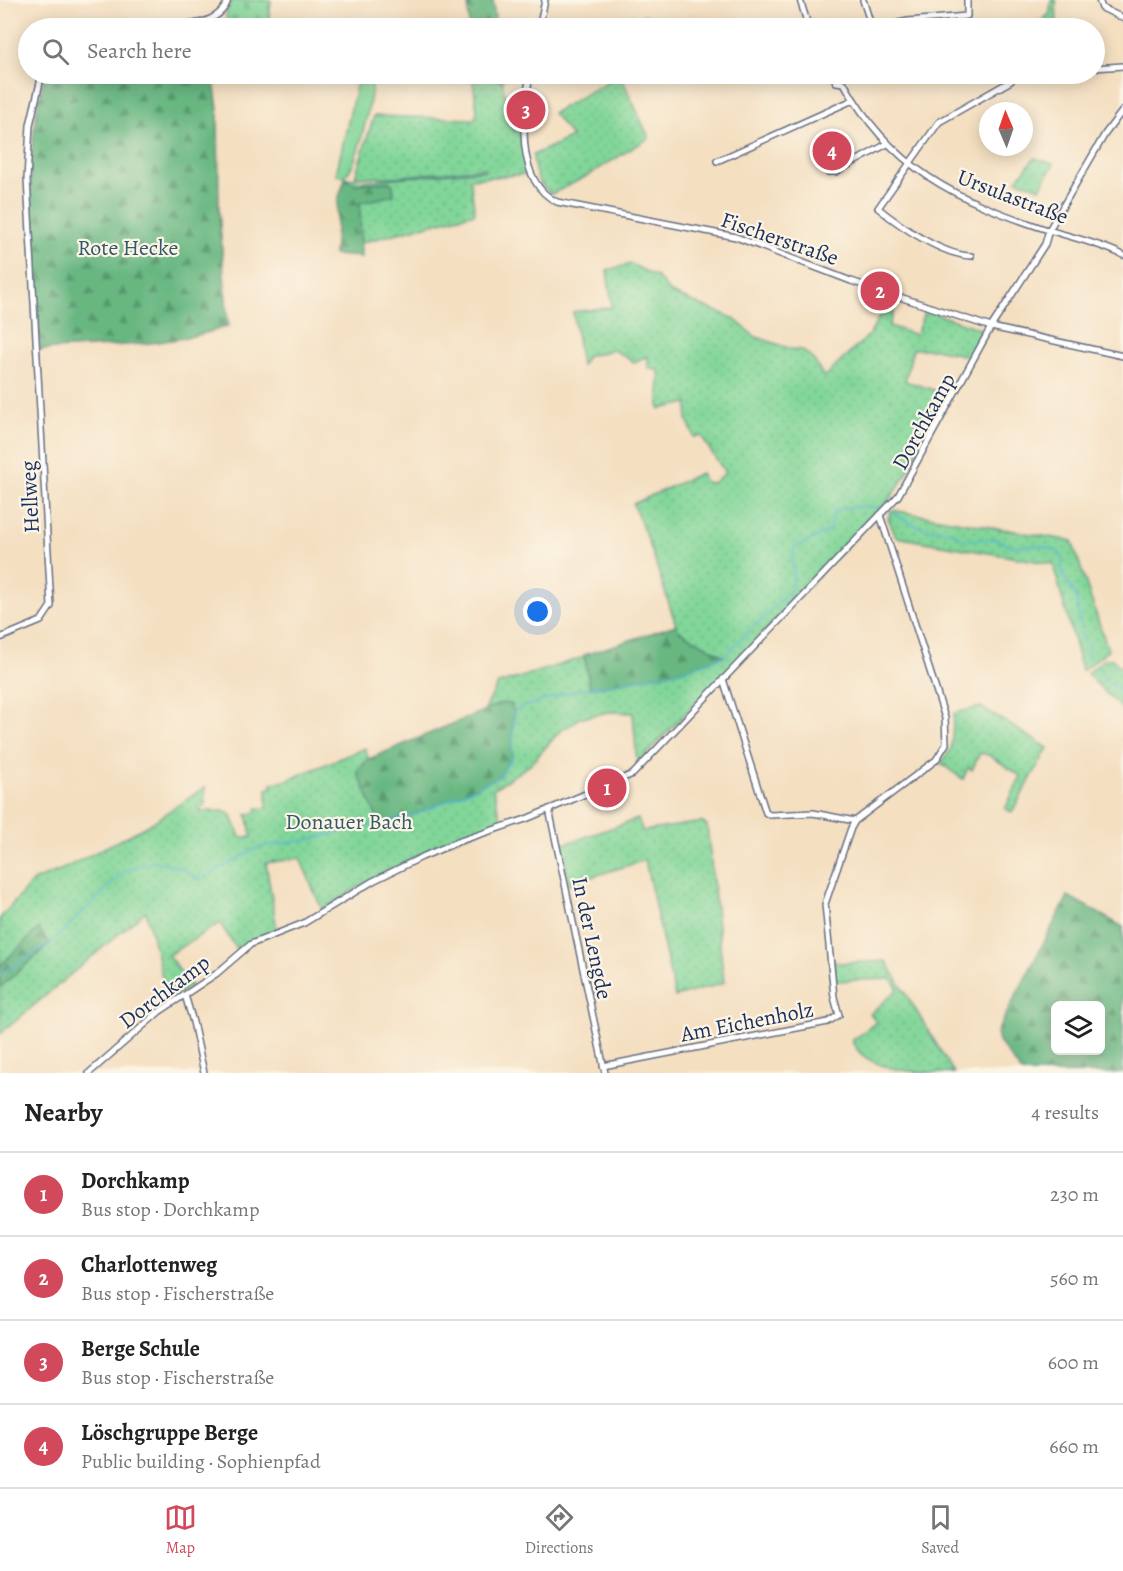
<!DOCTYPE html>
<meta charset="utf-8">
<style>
:root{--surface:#fff;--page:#f6f6f6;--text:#222;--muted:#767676;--line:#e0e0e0;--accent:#d1495b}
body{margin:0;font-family:Alegreya,serif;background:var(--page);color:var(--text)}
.controls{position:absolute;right:18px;bottom:18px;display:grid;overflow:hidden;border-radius:9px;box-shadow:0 3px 15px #0003}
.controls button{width:54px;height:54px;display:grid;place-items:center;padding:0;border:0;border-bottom:2px solid var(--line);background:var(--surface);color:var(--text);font:30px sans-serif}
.compass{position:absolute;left:979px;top:102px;width:54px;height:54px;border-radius:50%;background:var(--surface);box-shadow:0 3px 15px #0003;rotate:358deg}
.you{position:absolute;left:538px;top:612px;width:21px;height:21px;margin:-15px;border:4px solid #fff;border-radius:50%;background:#1a73e8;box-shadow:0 0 0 9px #1a73e833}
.badge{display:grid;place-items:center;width:39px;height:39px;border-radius:50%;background:var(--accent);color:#fff;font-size:20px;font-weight:700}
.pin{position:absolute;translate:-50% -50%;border:3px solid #fff;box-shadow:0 2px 6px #0006}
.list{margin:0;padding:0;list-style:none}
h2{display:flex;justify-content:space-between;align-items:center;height:78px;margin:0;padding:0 24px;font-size:26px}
h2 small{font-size:20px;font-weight:400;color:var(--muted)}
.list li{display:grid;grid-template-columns:39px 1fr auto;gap:18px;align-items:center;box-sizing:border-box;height:84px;padding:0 24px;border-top:2px solid var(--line)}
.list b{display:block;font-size:22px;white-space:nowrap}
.list p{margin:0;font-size:20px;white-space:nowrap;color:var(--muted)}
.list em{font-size:20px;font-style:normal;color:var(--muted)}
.icon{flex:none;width:33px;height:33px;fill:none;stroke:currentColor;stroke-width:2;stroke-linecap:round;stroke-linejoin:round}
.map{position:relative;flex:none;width:1123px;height:1073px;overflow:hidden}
.search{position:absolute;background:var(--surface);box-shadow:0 3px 15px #0003;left:18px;right:18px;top:18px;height:66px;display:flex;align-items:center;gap:15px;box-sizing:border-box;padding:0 21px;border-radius:33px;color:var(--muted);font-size:22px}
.sheet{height:414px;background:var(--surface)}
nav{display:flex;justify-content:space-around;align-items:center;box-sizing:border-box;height:84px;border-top:2px solid var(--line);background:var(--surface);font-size:16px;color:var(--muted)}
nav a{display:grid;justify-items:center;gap:3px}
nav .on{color:var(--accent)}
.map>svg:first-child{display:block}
.grass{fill:url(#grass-dots);stroke:#4e827c;stroke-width:1.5}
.forest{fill:url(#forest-firs);stroke:#427370;stroke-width:1.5;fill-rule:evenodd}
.cemetery{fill:url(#cemetery-stones);stroke:#4e827c;stroke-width:1.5}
.garden{fill:#81d699;stroke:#4e827c;stroke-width:1.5}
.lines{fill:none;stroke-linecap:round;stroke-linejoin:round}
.stream{stroke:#52b4d1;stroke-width:1.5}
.minor-casing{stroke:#676d81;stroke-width:8}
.minor{stroke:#fff;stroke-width:5}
.labels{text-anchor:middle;stroke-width:4.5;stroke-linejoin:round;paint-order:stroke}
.street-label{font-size:22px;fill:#1b2f5e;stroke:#fcf5e5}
.park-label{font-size:22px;fill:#34596d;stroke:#fcf5e5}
</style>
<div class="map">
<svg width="1123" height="1073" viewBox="0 0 1123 1073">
<defs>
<pattern id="grass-dots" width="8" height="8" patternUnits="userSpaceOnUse" patternTransform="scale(1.5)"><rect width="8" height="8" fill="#81d699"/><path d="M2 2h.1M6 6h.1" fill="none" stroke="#6fb886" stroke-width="1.8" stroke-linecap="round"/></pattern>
<pattern id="forest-firs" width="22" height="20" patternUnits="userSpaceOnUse" patternTransform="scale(1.5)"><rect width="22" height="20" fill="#68b781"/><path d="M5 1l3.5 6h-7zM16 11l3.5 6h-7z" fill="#55956d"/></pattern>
<pattern id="cemetery-stones" width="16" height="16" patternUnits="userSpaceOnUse" patternTransform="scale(1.5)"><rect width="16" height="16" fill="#81d699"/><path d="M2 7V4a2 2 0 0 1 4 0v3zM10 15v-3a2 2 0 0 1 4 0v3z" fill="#6fb886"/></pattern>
</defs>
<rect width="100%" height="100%" fill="#fcf5e5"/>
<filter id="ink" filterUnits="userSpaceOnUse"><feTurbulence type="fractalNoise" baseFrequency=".0167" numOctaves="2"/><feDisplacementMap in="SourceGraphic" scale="12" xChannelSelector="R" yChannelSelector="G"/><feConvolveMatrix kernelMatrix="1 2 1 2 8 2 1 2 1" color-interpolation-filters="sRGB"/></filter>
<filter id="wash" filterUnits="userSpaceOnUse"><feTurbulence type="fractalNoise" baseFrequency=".008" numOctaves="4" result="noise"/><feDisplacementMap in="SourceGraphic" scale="24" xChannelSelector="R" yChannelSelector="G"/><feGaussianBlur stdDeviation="1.35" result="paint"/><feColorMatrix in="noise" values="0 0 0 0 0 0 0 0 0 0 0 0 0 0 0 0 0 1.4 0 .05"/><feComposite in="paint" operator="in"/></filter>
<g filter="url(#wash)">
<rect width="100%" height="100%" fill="#f4dfc1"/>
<!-- grass -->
<g class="grass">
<path d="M1051,0H1056L1057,28H1041V22L1050,13Z"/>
<path d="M472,74L502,81L513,130H522L527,174L470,179L475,213L360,243V203L389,182L354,184L344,177L361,181L486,170V168L394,177H355L374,116L475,119L477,111Z"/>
<path d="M620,74L649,138L587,176L552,194C537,185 534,171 533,155L572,137L553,113Z"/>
<path d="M1034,158L1054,164L1040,188L1017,180Z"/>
<path d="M631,264L657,277L671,293L733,318L754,336L791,349L802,350L813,359L824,377L870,334L889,299L897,302L889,326L916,335L925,310L980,329L983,337L971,357L935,349H913L905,381L947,394L907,473L886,505L637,764L633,713L609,712L577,719L575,723L562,729L530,765L493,789L502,822C440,842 379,873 322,910L300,858L266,863L277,930L237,950L220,923L168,955L191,986L168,1001L146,911L0,1034V918L33,881L65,868L147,826L205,787V806H199L200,811H226L232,816L240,837H252L247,814L257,812V808H267V789L272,787V783L285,781L365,748L369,761L474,730L498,684L677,628L648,540L633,504L701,473L705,482L713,483L725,473C718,460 708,450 702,436L694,437L687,419L688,403L659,409V370L648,369V356L634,362L612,349L600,354L588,355L581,366L573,312L612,307L607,270Z"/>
<path d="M892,510L1072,541L1108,650L1082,671L1053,564L896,537L888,518Z"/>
<path d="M1104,659H1112L1123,670V710L1087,674Z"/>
<path d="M981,707L1048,748L1012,812L1005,809L1021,776L989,755L980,753L972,770L968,768L963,779L941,763L951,749L954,713Z"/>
<path d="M638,819L643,831L702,822L707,825L724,983L675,997L645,860L569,884L561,845Z"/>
<path d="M833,960L837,963L886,961L954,1073C922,1073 865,1073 852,1041L876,1022L870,1014L898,989L891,979L835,981Z"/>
</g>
<!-- forest -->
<g class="forest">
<path d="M468,0H493L496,28H469Z"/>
<path d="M45,74H213L218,109L219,211L228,326C169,348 101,345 40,350C34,257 20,164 45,74Z"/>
<path d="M472,74H503V84L502,81Z"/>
<path d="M345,179L355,184L389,182L393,185L394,195L360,203L361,257L334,255L338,200Z"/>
<path d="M676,625L678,630L724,656L680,671L590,688L584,655Z"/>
<path d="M502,703L511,704L514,712L512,757L499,777L417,814L380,825L357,771L369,759Z"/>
<path d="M1068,896L1123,927V1073H1022L999,1042L997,1032ZM1056,1005H1100V1050H1056Z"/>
<path d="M38,929L50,944L0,987V966Z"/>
</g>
<!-- cemetery -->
<path class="cemetery" d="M232,0H271L268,28H240L227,22L226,13Z"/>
<!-- garden -->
<g class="garden">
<path d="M645,14L647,18L651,16L658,28H622L629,22L618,28H613L633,15L636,20Z"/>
<path d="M359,74H373C373,92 358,168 344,177L336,174Z"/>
</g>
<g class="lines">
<!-- stream -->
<g class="stream">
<path d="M886,510L919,527L953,532L964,540L995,539L1011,546H1041L1058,551L1062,557V573L1076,596L1082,636L1088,645V659"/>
<path d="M1098,667L1107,682L1123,691"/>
<path d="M0,974L50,944L126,870L156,861L181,868L200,880L259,847L306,840L417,814L499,777L512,757L514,712L519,708L577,690L680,671L724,656L791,590C797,576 789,562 794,548L829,531L835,510C851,508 865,504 881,509"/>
</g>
</g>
</g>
<g filter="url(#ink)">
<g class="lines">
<!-- minor casing -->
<g class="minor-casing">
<g id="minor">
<path d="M800,0L809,28"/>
<path d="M863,0L872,28"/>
<path d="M1099,0L1102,8L1123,18"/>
<path d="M149,28C173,26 219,29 228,0"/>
<path d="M539,28L545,0"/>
<path d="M875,28L908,21L967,16V0"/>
<path d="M1094,68L1123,66"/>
<path d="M530,74C523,113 514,181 557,202L736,237L851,281L991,327L1123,356"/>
<path d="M832,74L836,82L844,83C890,168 957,200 1045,229C1071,237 1099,243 1123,255"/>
<path d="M1036,74L1037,75"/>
<path d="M717,161L853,100"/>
<path d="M828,172H836L887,144"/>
<path d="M971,256C942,255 900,226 878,208L939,122L1011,81"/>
<path d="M0,638L41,621L51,606L27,179L30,125L42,74"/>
<path d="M723,679L766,813L770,815L813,813L855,821"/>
<path d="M549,809L605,1073"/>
<path d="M185,995L193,1022L204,1073"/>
<path d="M603,1066L828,1022L839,1015L834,997L825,904L851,828L855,821L936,760L946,744L945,718L880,515"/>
<path d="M89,1073L159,1012L216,974L251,944L304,923L373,881L422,857L457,842L526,819L633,774L898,496L991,327L1045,244L1049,230L1105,134L1123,110"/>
</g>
</g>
<!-- minor -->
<use href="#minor" class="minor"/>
</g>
</g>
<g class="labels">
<!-- street labels -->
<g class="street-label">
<text transform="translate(1013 196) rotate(21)" y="8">Ursulastraße</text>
<text transform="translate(780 238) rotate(19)" y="8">Fischerstraße</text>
<text transform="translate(923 421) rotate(-61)" y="8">Dorchkamp</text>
<text transform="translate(29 497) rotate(-93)" y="8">Hellweg</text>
<text transform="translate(593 938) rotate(78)" y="8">In der Lengde</text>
<text transform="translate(164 991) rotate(-37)" y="8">Dorchkamp</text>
<text transform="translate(747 1021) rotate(-11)" y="8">Am Eichenholz</text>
</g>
<!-- park labels -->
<g class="park-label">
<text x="128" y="255">Rote Hecke</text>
<text x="349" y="829">Donauer Bach</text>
</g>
</g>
</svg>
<div class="controls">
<button><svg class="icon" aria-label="layers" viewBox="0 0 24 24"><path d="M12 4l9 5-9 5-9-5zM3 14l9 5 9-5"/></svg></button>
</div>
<svg class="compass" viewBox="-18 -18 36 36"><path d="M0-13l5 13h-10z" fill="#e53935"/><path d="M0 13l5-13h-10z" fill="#767676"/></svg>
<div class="you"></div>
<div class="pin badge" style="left:607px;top:788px">1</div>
<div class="pin badge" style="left:880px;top:291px">2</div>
<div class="pin badge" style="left:526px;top:110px">3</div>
<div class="pin badge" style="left:832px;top:151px">4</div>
<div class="search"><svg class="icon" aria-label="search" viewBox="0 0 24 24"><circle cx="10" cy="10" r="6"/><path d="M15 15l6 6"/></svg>Search here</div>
</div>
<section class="sheet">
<h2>Nearby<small>4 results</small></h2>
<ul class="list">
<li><span class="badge">1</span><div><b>Dorchkamp</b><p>Bus stop · Dorchkamp</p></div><em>230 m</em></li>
<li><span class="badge">2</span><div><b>Charlottenweg</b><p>Bus stop · Fischerstraße</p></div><em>560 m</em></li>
<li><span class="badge">3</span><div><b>Berge Schule</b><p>Bus stop · Fischerstraße</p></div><em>600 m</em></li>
<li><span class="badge">4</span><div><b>Löschgruppe Berge</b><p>Public building · Sophienpfad</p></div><em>660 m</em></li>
</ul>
</section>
<nav>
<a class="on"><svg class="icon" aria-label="map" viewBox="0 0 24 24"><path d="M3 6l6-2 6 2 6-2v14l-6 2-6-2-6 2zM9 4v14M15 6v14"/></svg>Map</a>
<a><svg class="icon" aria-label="directions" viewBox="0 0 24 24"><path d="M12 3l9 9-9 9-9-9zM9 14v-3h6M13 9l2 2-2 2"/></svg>Directions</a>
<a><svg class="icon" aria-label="saved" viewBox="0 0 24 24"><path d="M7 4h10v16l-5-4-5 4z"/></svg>Saved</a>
</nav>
